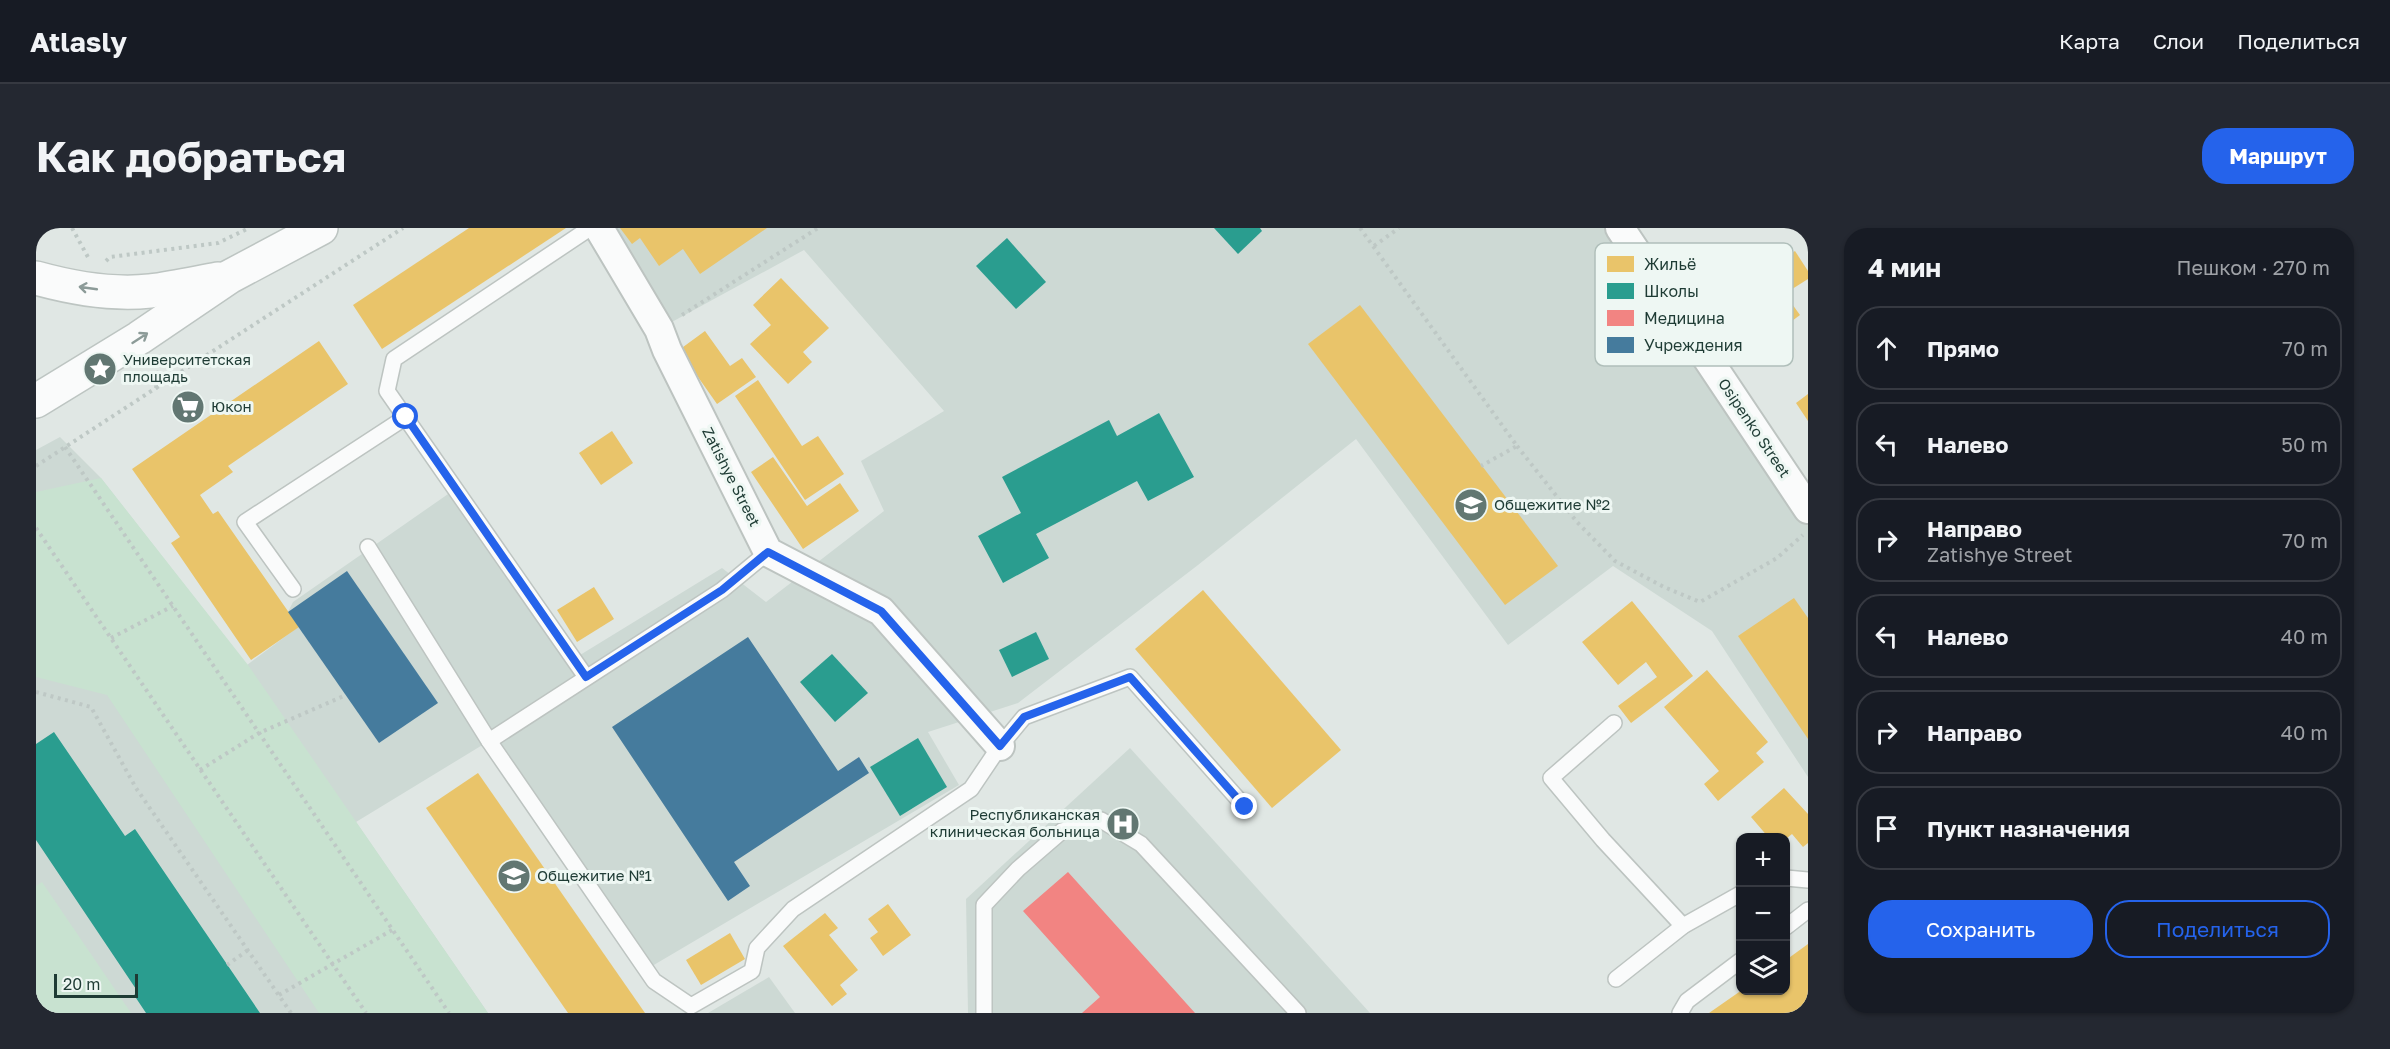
<!DOCTYPE html>
<html lang="ru">
<meta charset="utf-8">
<style>
:root{--surface:#171b24;--page:#242831;--text:#f1f3f6;--muted:#9ea1a6;--line:#363941;--accent:#2563eb}
body{margin:0;font-family:"Golos Text",sans-serif;background:var(--page);color:var(--text)}
.controls{position:absolute;right:18px;bottom:18px;display:grid;overflow:hidden;border-radius:12px;box-shadow:0 2px 4px #0004}
.controls button{width:54px;height:54px;display:grid;place-items:center;padding:0;border:0;border-bottom:2px solid var(--line);background:var(--surface);color:var(--text);font:30px sans-serif}
.scale{position:absolute;left:18px;bottom:15px;width:84px;box-sizing:border-box;padding-left:6px;border:3px solid #1e3b34;border-top:0;font-size:16px;line-height:21px;white-space:nowrap;color:#1e3b34;-webkit-text-stroke:4px #eef7f3;paint-order:stroke}
.stop{position:absolute;width:18px;height:18px;margin:-14px;border:4px solid #2563eb;border-radius:50%;background:#fff}
.stop.end{background:#2563eb;border-color:#fff;box-shadow:0 2px 6px #0008}
.list{margin:0;padding:0;list-style:none}
h2{display:flex;justify-content:space-between;align-items:center;height:78px;margin:0;padding:0 24px;font-size:26px}
h2 small{font-size:20px;font-weight:400;color:var(--muted)}
.list li{display:grid;grid-template-columns:39px 1fr auto;gap:18px;align-items:center;box-sizing:border-box;height:84px;margin:0 12px 12px;padding:0 12px;border:2px solid var(--line);border-radius:24px}
.list b{display:block;font-size:22px;white-space:nowrap}
.list p{margin:0;font-size:20px;white-space:nowrap;color:var(--muted)}
.list em{font-size:20px;font-style:normal;color:var(--muted)}
.actions{display:flex;gap:12px;padding:18px 24px}
.actions a{flex:1;padding:14px 0;border:2px solid var(--accent);border-radius:24px;text-align:center;font-size:21px;color:var(--accent)}
.actions .main{background:var(--accent);color:#fff}
.icon{flex:none;width:33px;height:33px;fill:none;stroke:currentColor;stroke-width:2;stroke-linecap:round;stroke-linejoin:round}
.map{position:relative;flex:none;width:1772px;height:785px;overflow:hidden;border-radius:24px}
header{display:flex;align-items:center;gap:36px;box-sizing:border-box;height:84px;padding:0 30px;background:var(--surface);border-bottom:2px solid var(--line)}
header strong{font-size:28px}
nav{display:flex;gap:33px;margin-inline-start:auto;font-size:21px}
.intro{display:flex;align-items:center;justify-content:space-between;box-sizing:border-box;height:144px;padding:0 36px}
h1{margin:0;font-size:42px}
.button{padding:15px 27px;border-radius:24px;background:var(--accent);color:#fff;font-size:21px;font-weight:700}
main{display:flex;gap:36px;padding:0 36px}
aside{flex:1;background:var(--surface);border-radius:24px;box-shadow:0 2px 4px #0004}
.map>svg:first-child{display:block}
.built{fill:#cdd9d4}
.green{fill:#c8e2d0}
.homes{fill:#e9c46a}
.schools{fill:#2a9d8f}
.health{fill:#f28482}
.public{fill:#457b9d}
.lines{fill:none;stroke-linecap:round;stroke-linejoin:round}
.lane-casing{stroke:#bdc4c1;stroke-width:18}
.street-casing{stroke:#bdc4c1;stroke-width:32}
.secondary-casing{stroke:#bdc5c2;stroke-width:36}
.path{stroke:#bec8c5;stroke-width:4;stroke-dasharray:3 4.5;stroke-linecap:butt}
.lane{stroke:#fafbfb;stroke-width:15}
.street{stroke:#fafbfb;stroke-width:28}
.secondary{stroke:#fafbfb;stroke-width:33}
.oneway{stroke:#8c9b98}
.route{stroke:#2563eb;stroke-width:8}
.labels{text-anchor:middle;stroke-width:6;stroke-linejoin:round;paint-order:stroke}
.poi-label{font-size:15px;fill:#1e3b34;stroke:#eef7f3;text-anchor:start}
.street-label{font-size:15px;fill:#1e3b34;stroke:#eef7f3}
.key{fill:#eef7f3;stroke:#b0bfba;stroke-width:1.5}
.key-label{font-size:16px;fill:#1e3b34}
</style>
<header>
<strong>Atlasly</strong>
<nav><a>Карта</a><a>Слои</a><a>Поделиться</a></nav>
</header>
<div class="intro"><h1>Как добраться</h1><a class="button">Маршрут</a></div>
<main>
<div class="map">
<svg width="1772" height="785" viewBox="0 0 1772 785">
<rect width="100%" height="100%" fill="#e0e7e4"/>
<!-- built -->
<g class="built">
<path d="M563,0H1584L1772,281V549L1676,403L1577,338L1472,417L1320,211L1162,337L982,475L892,504L923,557L611,741L453,513L320,594L452,785H0V222L24,209L65,250L211,437L262,399L252,384L257,374L415,264L531,435L686,340L730,374L848,283L825,233L908,183L768,22L623,101Z"/>
<path d="M1094,520L1334,785H932L930,671Z"/>
<path d="M733,749L759,785H672Z"/>
</g>
<!-- green -->
<g class="green">
<path d="M65,250L212,437L452,785H283L71,467L0,449V264Z"/>
<path d="M6,654L95,785H0V658Z"/>
</g>
<!-- homes -->
<g class="homes">
<path d="M433,0H530L346,121L317,77Z"/>
<path d="M584,0H731L664,46L647,21L623,38L604,10L596,16Z"/>
<path d="M1759,23L1772,43V51L1753,63L1737,38Z"/>
<path d="M745,50L793,100L767,124L776,134L752,156L714,116L735,97L717,77Z"/>
<path d="M1751,69L1764,87L1711,127L1697,108Z"/>
<path d="M1324,77L1522,338L1469,377L1272,116Z"/>
<path d="M669,103L694,138L706,130L720,149L681,176L643,122Z"/>
<path d="M283,113L312,156L192,238L197,244L164,267L177,286L182,283L263,399L215,432L135,315L144,309L96,241Z"/>
<path d="M722,152L766,218L782,208L808,246L769,272L699,168Z"/>
<path d="M1772,166V193L1760,175Z"/>
<path d="M576,203L597,235L565,257L543,225Z"/>
<path d="M737,229L771,278L804,255L823,283L767,321L715,244Z"/>
<path d="M558,359L578,391L541,414L521,382Z"/>
<path d="M1167,362L1305,522L1236,580L1099,421Z"/>
<path d="M1758,370L1772,390V511L1702,408Z"/>
<path d="M1596,373L1657,448L1595,495L1582,478L1621,449L1610,434L1582,457L1546,414Z"/>
<path d="M1671,442L1732,514L1720,525L1728,534L1682,573L1668,556L1683,543L1628,479Z"/>
<path d="M442,545L609,785H532L390,580Z"/>
<path d="M1748,560L1772,586V615L1767,619L1756,606L1750,611L1733,610L1715,589Z"/>
<path d="M852,676L875,707L847,728L834,710L842,704L832,691Z"/>
<path d="M789,685L802,700L793,707L822,742L804,757L811,766L796,778L747,718Z"/>
<path d="M694,705L709,731L665,757L650,732Z"/>
<path d="M1772,716V781L1766,785H1673L1706,762H1750V732Z"/>
</g>
<!-- schools -->
<g class="schools">
<path d="M1178,0H1224L1226,3L1202,26Z"/>
<path d="M971,10L1010,54L980,81L940,38Z"/>
<path d="M1123,185L1158,249L1112,273L1101,253L1000,306L1013,330L967,355L942,308L985,285L966,249L1073,192L1081,208Z"/>
<path d="M1000,404L1013,431L976,449L963,422Z"/>
<path d="M796,426L832,465L799,494L764,454Z"/>
<path d="M18,504L89,608L99,601L224,785H110L98,767L102,764L0,612V516Z"/>
<path d="M882,510L911,559L864,588L834,539Z"/>
</g>
<!-- health -->
<path class="health" d="M1032,644L1159,785H1046L1064,769L987,683Z"/>
<!-- public -->
<g class="public">
<path d="M311,343L402,475L343,515L252,384Z"/>
<path d="M712,409L802,543L823,529L833,545L698,634L714,658L692,673L576,499Z"/>
</g>
<g class="lines">
<!-- lane casing -->
<g class="lane-casing">
<g id="lane">
<path d="M332,319L453,513L686,362L732,324"/>
<path d="M257,361L209,294L370,189"/>
<path d="M550,449L351,163L358,131L554,0"/>
<path d="M1578,495L1515,550L1567,612L1647,698"/>
<path d="M453,513L618,753L655,778L716,743L721,720L757,681L935,561L964,518L988,489L1094,449L1209,579"/>
<path d="M1750,650L1772,652"/>
<path d="M1750,699L1772,682"/>
<path d="M1580,751L1647,698L1704,666"/>
<path d="M948,785V677L982,641L1026,603L1065,592L1105,616L1262,785"/>
<path d="M1644,785L1651,773L1704,733"/>
</g>
</g>
<!-- street casing -->
<g class="street-casing">
<g id="street">
<path d="M563,0L623,101L631,122L732,324L845,383L964,518"/>
<path d="M1584,0L1772,281"/>
</g>
</g>
<!-- secondary casing -->
<g class="secondary-casing">
<g id="secondary">
<path d="M0,50C36,60 77,67 114,63C137,60 160,55 182,51"/>
<path d="M0,173L103,110L193,49L285,0"/>
</g>
</g>
<!-- path -->
<g class="path">
<path d="M36,0L53,31"/>
<path d="M1324,0L1481,218L1445,238"/>
<path d="M1338,18L1363,0"/>
<path d="M70,33L74,29L182,15L213,0"/>
<path d="M646,87L782,0"/>
<path d="M120,160L367,0"/>
<path d="M1481,218L1541,294L1579,333L1628,359L1664,374L1741,330L1767,307"/>
<path d="M29,219L413,785"/>
<path d="M0,238L120,160L123,141"/>
<path d="M0,300L330,785"/>
<path d="M75,410L137,378"/>
<path d="M0,464L55,479L100,560L255,785"/>
<path d="M164,542L223,505L310,467"/>
<path d="M191,737L212,722"/>
<path d="M243,767L356,702"/>
</g>
<!-- lane -->
<use href="#lane" class="lane"/>
<!-- street -->
<use href="#street" class="street"/>
<!-- secondary -->
<use href="#secondary" class="secondary"/>
</g>
<!-- one-way arrows -->
<defs><path id="oneway-shaft" d="M-6 0H5M1.5-3L5.5 0L1.5 3" fill="none" stroke-width="1.6" stroke-linecap="round" stroke-linejoin="round" transform="scale(1.5)"/></defs>
<g class="oneway">
<use href="#oneway-shaft" transform="translate(52 60) rotate(-172)"/>
<use href="#oneway-shaft" transform="translate(104 110) rotate(-33)"/>
</g>
<g class="lines">
<!-- route -->
<path class="route" d="M370,189L550,449L686,362L732,324L845,383L964,518L988,489L1094,449L1209,579"/>
</g>
<!-- icons -->
<defs>
<g id="sight-disc" transform="scale(1.725)"><circle r="9.5" fill="#627772" stroke="#eef7f3"/><path d="M0-6L1.8-2.2L6-1.7L2.9 1.2L3.7 5.4L0 3.3L-3.7 5.4L-2.9 1.2L-6-1.7L-1.8-2.2Z" fill="#fff"/></g>
<g id="supermarket-disc" transform="scale(1.725)"><circle r="9.5" fill="#627772" stroke="#eef7f3"/><path d="M-6-5.5h2.5l.6 2H6L4.5 2H-2.5L-4.4-4H-6ZM-1.5 3.2a1.3 1.3 0 1 0 .1 0ZM3 3.2a1.3 1.3 0 1 0 .1 0Z" fill="#fff"/></g>
<g id="university-disc" transform="scale(1.725)"><circle r="9.5" fill="#627772" stroke="#eef7f3"/><path d="M0-5L7-2L0 1L-7-2ZM-4 1L0 2.5L4 1V4Q0 6-4 4Z" fill="#fff"/></g>
<g id="hospital-disc" transform="scale(1.725)"><circle r="9.5" fill="#627772" stroke="#eef7f3"/><path d="M-5-5h3v3.5h4V-5h3V5h-3V1.5h-4V5h-3Z" fill="#fff"/></g>
</defs>
<g fill-rule="evenodd">
<use href="#sight-disc" x="64" y="141"/>
<use href="#supermarket-disc" x="152" y="179"/>
<use href="#university-disc" x="1435" y="277"/>
<use href="#hospital-disc" x="1087" y="596"/>
<use href="#university-disc" x="478" y="648"/>
</g>
<g class="labels">
<!-- poi labels -->
<g class="poi-label">
<text x="87" y="137">Университетская<tspan x="87" dy="17">площадь</tspan></text>
<text x="175" y="184">Юкон</text>
<text x="1458" y="282">Общежитие №2</text>
<text x="1064" y="592" text-anchor="end">Республиканская<tspan x="1064" dy="17">клиническая больница</tspan></text>
<text x="501" y="653">Общежитие №1</text>
</g>
<!-- street labels -->
<g class="street-label">
<text transform="translate(1718 200) rotate(56)" y="5">Osipenko Street</text>
<text transform="translate(695 249) rotate(63)" y="5">Zatishye Street</text>
</g>
</g>
<!-- legend -->
<rect x="1559" y="15" width="198" height="123" rx="9" class="key"/>
<rect x="1571" y="28" width="27" height="16" fill="#e9c46a"/>
<rect x="1571" y="55" width="27" height="16" fill="#2a9d8f"/>
<rect x="1571" y="82" width="27" height="16" fill="#f28482"/>
<rect x="1571" y="109" width="27" height="16" fill="#457b9d"/>
<g class="key-label">
<text x="1608" y="42">Жильё</text>
<text x="1608" y="69">Школы</text>
<text x="1608" y="96">Медицина</text>
<text x="1608" y="123">Учреждения</text>
</g>
</svg>
<div class="controls">
<button>+</button>
<button>−</button>
<button><svg class="icon" aria-label="layers" viewBox="0 0 24 24"><path d="M12 4l9 5-9 5-9-5zM3 14l9 5 9-5"/></svg></button>
</div>
<div class="scale">20 m</div>
<div class="stop" style="left:370px;top:189px"></div>
<div class="stop end" style="left:1209px;top:579px"></div>
</div>
<aside>
<h2>4 мин<small>Пешком · 270 m</small></h2>
<ul class="list">
<li><svg class="icon" aria-label="ahead" viewBox="0 0 24 24"><path d="M12 20V5M6 11l6-6 6 6"/></svg><div><b>Прямо</b></div><em>70 m</em></li>
<li><svg class="icon" aria-label="left" viewBox="0 0 24 24"><path d="M17 20v-9H6M10 6l-5 5 5 5"/></svg><div><b>Налево</b></div><em>50 m</em></li>
<li><svg class="icon" aria-label="right" viewBox="0 0 24 24"><path d="M7 20v-9h11M14 6l5 5-5 5"/></svg><div><b>Направо</b><p>Zatishye Street</p></div><em>70 m</em></li>
<li><svg class="icon" aria-label="left" viewBox="0 0 24 24"><path d="M17 20v-9H6M10 6l-5 5 5 5"/></svg><div><b>Налево</b></div><em>40 m</em></li>
<li><svg class="icon" aria-label="right" viewBox="0 0 24 24"><path d="M7 20v-9h11M14 6l5 5-5 5"/></svg><div><b>Направо</b></div><em>40 m</em></li>
<li><svg class="icon" aria-label="arrive" viewBox="0 0 24 24"><path d="M6 21V4h12l-3 4 3 4H6"/></svg><div><b>Пункт назначения</b></div></li>
</ul>
<div class="actions"><a class="main">Сохранить</a><a>Поделиться</a></div>
</aside>
</main>
